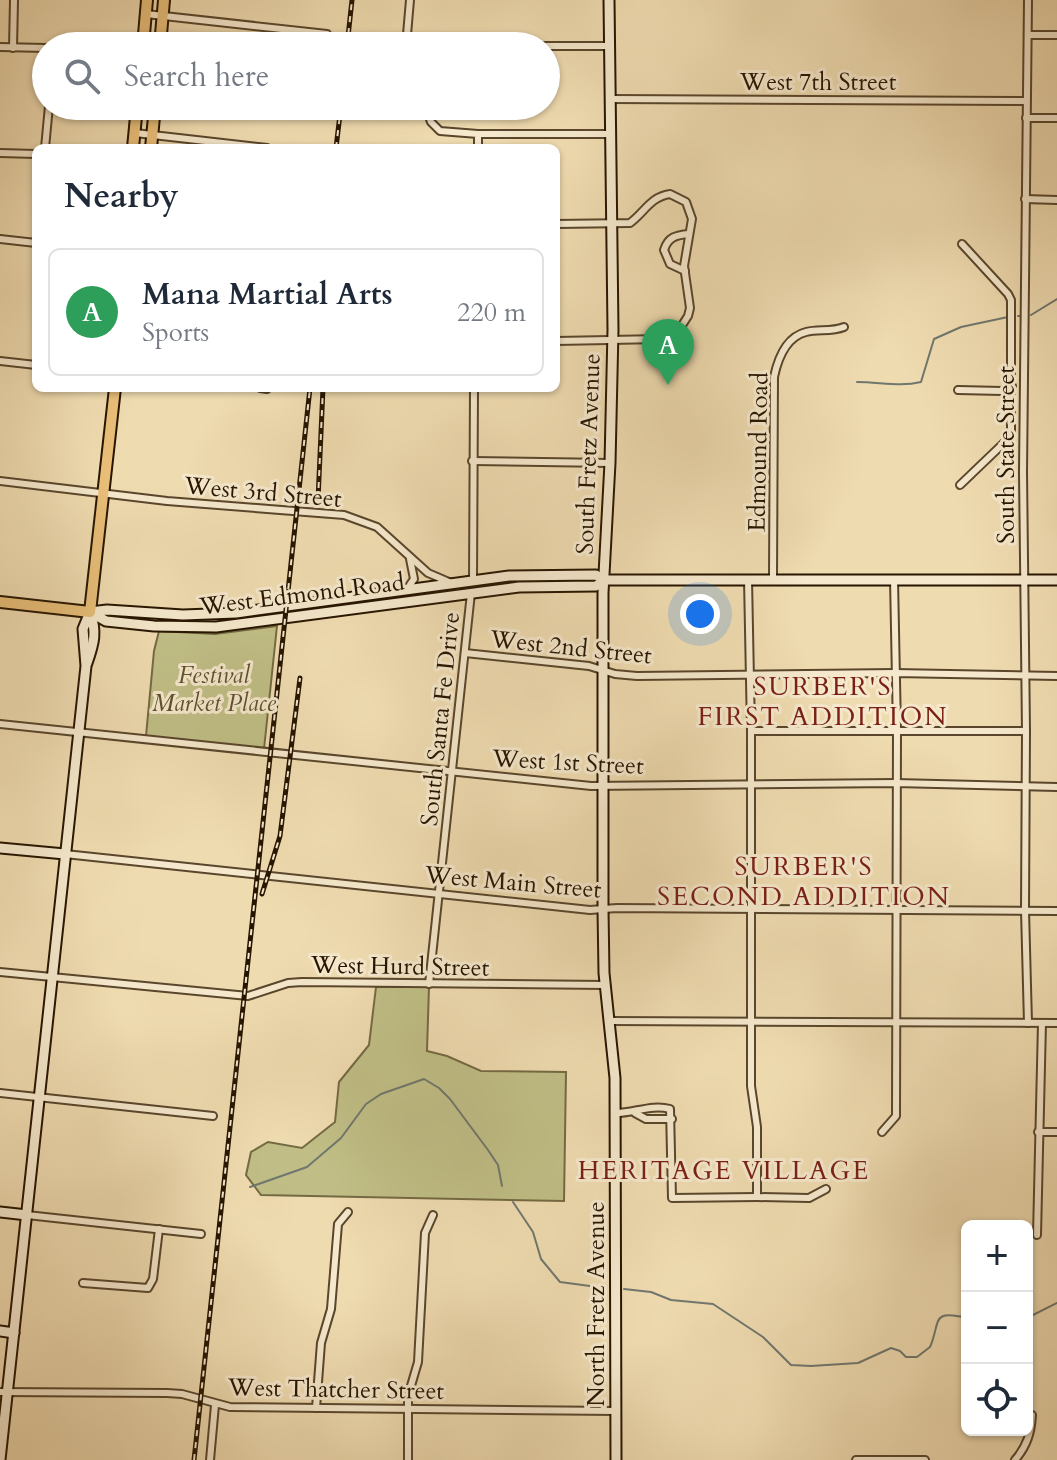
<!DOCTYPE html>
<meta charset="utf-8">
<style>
:root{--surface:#fff;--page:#f6f6f7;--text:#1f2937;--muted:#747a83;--line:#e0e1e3;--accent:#db2777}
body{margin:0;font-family:Cardo,serif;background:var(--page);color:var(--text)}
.controls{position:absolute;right:24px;bottom:24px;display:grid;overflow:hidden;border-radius:12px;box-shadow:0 2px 6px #0004}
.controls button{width:72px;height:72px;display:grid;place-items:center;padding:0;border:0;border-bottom:2px solid var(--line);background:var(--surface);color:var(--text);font:40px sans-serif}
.you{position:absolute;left:700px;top:614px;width:28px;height:28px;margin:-20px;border:6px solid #fff;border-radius:50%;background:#1a73e8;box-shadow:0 0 0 12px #1a73e833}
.badge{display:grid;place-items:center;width:52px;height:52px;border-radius:50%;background:var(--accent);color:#fff;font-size:26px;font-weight:700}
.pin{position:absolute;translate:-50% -66px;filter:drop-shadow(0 2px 4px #0008)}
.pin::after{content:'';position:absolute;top:42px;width:28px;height:24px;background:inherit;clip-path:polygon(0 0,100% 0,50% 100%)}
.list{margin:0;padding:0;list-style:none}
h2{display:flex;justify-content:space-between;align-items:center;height:104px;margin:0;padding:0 32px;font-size:34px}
h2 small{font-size:26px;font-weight:400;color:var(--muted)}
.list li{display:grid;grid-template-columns:52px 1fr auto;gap:24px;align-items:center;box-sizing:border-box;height:128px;margin:0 16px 16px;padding:0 16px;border:2px solid var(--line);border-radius:12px}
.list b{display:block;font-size:30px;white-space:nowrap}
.list p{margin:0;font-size:26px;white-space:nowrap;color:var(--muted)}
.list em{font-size:26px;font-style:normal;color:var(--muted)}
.icon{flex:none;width:44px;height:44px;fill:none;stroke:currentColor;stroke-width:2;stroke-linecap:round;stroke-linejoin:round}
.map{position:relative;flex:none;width:1057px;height:1460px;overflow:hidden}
.search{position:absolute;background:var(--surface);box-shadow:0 2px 6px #0004;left:32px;top:32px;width:528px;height:88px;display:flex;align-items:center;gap:20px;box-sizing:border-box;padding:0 28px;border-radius:44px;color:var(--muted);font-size:30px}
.panel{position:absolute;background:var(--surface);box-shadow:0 2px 6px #0004;left:32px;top:144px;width:528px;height:248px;border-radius:12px}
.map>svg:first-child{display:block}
.green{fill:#c0be86;stroke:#746a43;stroke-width:2}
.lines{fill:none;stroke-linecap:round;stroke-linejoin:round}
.stream{stroke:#70776e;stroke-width:2}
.street-casing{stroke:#59462c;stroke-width:10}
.secondary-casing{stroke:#271500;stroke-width:13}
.primary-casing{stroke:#271500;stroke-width:14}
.street{stroke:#f5e8cc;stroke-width:6}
.secondary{stroke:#f5e8cc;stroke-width:9}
.primary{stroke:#e8be78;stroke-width:10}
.rail-casing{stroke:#271500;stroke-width:5}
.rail{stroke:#f5e8cc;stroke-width:2;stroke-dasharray:6;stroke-linecap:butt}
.labels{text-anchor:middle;stroke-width:6;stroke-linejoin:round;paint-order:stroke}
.street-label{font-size:24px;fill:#271500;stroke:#f5e8cc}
.park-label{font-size:24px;font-style:italic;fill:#5d502f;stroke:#f5e8cc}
.neighbourhood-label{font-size:26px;letter-spacing:2px;fill:#7a1f14;stroke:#f5e8cc}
</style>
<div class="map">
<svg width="1057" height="1460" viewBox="0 0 1057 1460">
<rect width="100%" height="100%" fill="#efdbb0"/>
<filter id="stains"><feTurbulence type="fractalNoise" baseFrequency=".0025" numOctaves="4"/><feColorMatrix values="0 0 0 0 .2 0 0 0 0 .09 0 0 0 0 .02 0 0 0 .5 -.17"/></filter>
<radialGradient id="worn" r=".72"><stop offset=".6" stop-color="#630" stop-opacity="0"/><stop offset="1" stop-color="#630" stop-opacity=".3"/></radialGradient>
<!-- green -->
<g class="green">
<path d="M277,626L264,749L146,736L154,651L159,631L215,634Z"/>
<path d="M376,987H429L427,1051L447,1056L481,1071L566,1072L564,1201L261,1195L246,1175L251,1152L268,1142L302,1148L335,1122L339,1082L369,1045Z"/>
</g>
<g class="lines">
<!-- stream -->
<g class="stream">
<path d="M1031,315L1057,299"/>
<path d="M1018,316H1020"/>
<path d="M857,382C880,382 900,387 921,382L934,339L961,327L1008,317"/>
<path d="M250,1187L307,1167L341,1138L366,1104L381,1094L424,1079L439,1088L450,1099L488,1150L498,1165L502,1186"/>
<path d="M513,1202L533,1232L541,1259L560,1282L605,1288"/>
<path d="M624,1289L651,1292L671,1300L713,1304L763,1337L791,1365L811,1366L858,1363L891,1348L900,1351L906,1357H917L930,1347C941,1322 930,1309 967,1318"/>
<path d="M1027,1318L1057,1303"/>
</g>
<!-- street casing -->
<g class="street-casing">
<g id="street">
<path d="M1028,0L1023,472L1026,731L1025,910L1028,1023"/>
<path d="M146,14L327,34"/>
<path d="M1028,35H1057"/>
<path d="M406,46H609"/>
<path d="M406,46L410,0"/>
<path d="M0,47L46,48"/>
<path d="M13,48L14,0"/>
<path d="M610,99L1026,101"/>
<path d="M425,106L431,122L440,131L478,134V148"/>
<path d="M1026,118H1057"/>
<path d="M135,133L267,148"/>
<path d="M478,134H609"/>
<path d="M45,148L49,106"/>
<path d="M0,153L36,154"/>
<path d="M1025,199L1057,200"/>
<path d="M556,224L630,223C645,212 650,197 670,194L686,202L692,219L684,266L690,308L688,316L679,330L662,339L556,341"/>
<path d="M0,239L36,243"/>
<path d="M685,271L670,264L664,250C668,237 676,235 689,234"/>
<path d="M0,361L36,365"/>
<path d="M260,388L267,389"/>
<path d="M958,390L1002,391L1012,386"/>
<path d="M472,461L610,463"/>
<path d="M0,481L167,501L344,515L377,527L428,573L449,582"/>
<path d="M960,485L1008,439L1011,432V300L1008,294L962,244"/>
<path d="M773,578L774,377C778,358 786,337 806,332C819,329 831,332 844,327"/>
<path d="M748,579L751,731V1086L757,1127V1197L809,1198L826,1189"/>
<path d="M473,580L474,388"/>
<path d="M407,589L414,579L410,559"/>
<path d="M465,653L589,666L615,674L637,676L895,673L1057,676"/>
<path d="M0,724L591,786L896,783L1057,787"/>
<path d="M751,731H1026"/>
<path d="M65,854L590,910L617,908L1057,911"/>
<path d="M0,972L248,996L288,983L302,982L606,985"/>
<path d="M429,984L471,593"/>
<path d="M611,1021L1057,1023"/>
<path d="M0,1093L213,1116"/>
<path d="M616,1113C634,1113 652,1104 670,1109L672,1198L757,1197"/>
<path d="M635,1113L646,1119H672"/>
<path d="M882,1132L896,1116L897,730L894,579"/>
<path d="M1038,1132H1057"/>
<path d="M27,1215L201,1234"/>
<path d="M1037,1235L1042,1023"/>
<path d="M83,1283L148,1288L153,1279L159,1229"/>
<path d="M0,1392L167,1393L182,1394L230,1407L616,1411"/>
<path d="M316,1408L321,1343L331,1309L338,1224L348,1212"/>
<path d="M210,1460L215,1405"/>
<path d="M408,1460V1396L418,1362L425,1233L433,1215"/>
<path d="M856,1460H925"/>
<path d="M1015,1460C1027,1446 1031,1433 1032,1415"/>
</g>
</g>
<!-- secondary casing -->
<g class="secondary-casing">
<g id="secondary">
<path d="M609,0L613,330L610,463L603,593V909L604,973L615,1078L616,1460"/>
<path d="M90,612L107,610L183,615L236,613L509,576L596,575L604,580H1057"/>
<path d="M90,612L106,621L154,626L216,627L519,587L596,586L604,580"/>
<path d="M87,663C94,643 97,632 90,612"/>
<path d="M0,848L65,854"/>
<path d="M0,1212L27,1215"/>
<path d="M0,1331L14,1333"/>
<path d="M0,1460L86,666L83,629L90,612"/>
</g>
</g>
<!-- primary casing -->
<g class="primary-casing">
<g id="primary">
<path d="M143,46L147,0"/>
<path d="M160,46L164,0"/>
<path d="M133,148L137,106"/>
<path d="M151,148L155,106"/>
<path d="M0,602L90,612L115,388"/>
</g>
</g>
<!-- street -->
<use href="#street" class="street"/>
<!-- secondary -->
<use href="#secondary" class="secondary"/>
<!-- primary -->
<use href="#primary" class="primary"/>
<!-- rail casing -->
<g class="rail-casing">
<g id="rail">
<path d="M347,46L352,0"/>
<path d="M336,148L341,106"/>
<path d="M318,500L323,388"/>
<path d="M262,894L280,836L300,678"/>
<path d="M194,1460L310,388"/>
</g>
</g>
<!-- rail -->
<use href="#rail" class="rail"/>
</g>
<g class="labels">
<!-- street labels -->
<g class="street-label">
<text x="818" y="90">West 7th Street</text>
<text transform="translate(758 452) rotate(-89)" y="8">Edmound Road</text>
<text transform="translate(588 454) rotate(-88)" y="8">South Fretz Avenue</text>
<text transform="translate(1006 455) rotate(-90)" y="8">South State Street</text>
<text transform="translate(263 492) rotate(5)" y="8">West 3rd Street</text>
<text transform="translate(302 594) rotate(-7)" y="8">West Edmond Road</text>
<text transform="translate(571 647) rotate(6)" y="8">West 2nd Street</text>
<text transform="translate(440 719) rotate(-84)" y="8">South Santa Fe Drive</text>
<text transform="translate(568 762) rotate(3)" y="8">West 1st Street</text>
<text transform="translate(513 882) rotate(5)" y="8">West Main Street</text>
<text transform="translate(400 966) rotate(1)" y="8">West Hurd Street</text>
<text transform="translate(596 1304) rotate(-90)" y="8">North Fretz Avenue</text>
<text transform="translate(336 1389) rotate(1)" y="8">West Thatcher Street</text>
</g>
<!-- park labels -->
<g class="park-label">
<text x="214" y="683">Festival<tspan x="214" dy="28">Market Place</tspan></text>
</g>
<!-- neighbourhood labels -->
<g class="neighbourhood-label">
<text x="823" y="695">SURBER'S<tspan x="823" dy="30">FIRST ADDITION</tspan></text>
<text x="804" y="875">SURBER'S<tspan x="804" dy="30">SECOND ADDITION</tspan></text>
<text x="724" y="1179">HERITAGE VILLAGE</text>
</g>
</g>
<rect width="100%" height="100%" filter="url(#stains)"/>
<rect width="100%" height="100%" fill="url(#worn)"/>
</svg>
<div class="controls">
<button>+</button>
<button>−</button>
<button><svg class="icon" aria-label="locate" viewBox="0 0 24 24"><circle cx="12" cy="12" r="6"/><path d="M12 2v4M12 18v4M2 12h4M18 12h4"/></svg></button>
</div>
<div class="you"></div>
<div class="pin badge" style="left:668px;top:385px;background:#2e9e5b">A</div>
<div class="search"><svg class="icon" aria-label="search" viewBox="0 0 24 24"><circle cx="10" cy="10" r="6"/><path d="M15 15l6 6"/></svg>Search here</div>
<section class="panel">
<h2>Nearby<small></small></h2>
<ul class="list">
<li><span class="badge" style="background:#2e9e5b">A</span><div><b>Mana Martial Arts</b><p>Sports</p></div><em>220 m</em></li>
</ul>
</section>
</div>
